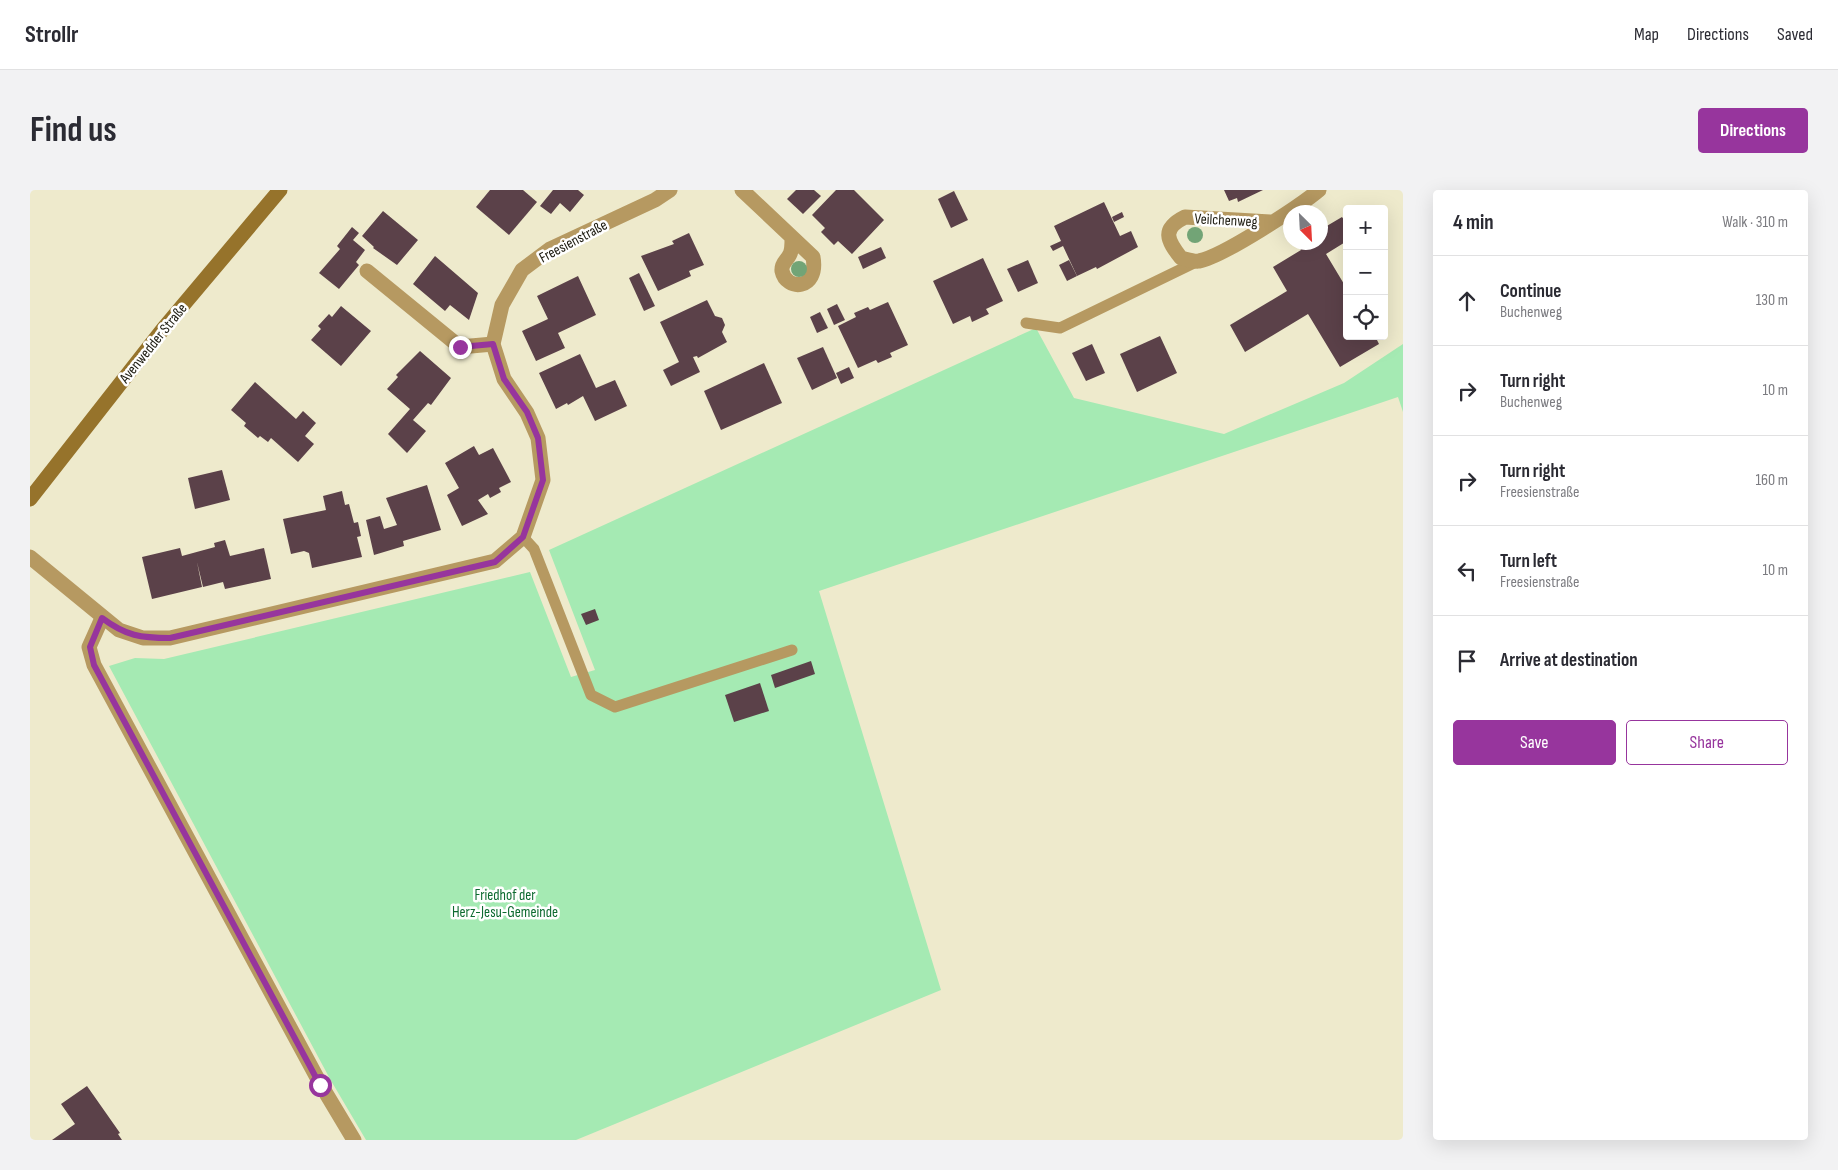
<!DOCTYPE html>
<meta charset="utf-8">
<style>
:root{--surface:#fff;--page:#f2f2f3;--text:#2b2b33;--muted:#7c7c81;--line:#e1e1e2;--accent:#97359d}
body{margin:0;font-family:"Sofia Sans Condensed",sans-serif;background:var(--page);color:var(--text)}
.controls{position:absolute;right:15px;top:15px;display:grid;overflow:hidden;border-radius:5px;box-shadow:0 5px 20px #0002}
.controls button{width:45px;height:45px;display:grid;place-items:center;padding:0;border:0;border-bottom:1px solid var(--line);background:var(--surface);color:var(--text);font:25px sans-serif}
.compass{position:absolute;left:1253px;top:15px;width:45px;height:45px;border-radius:50%;background:var(--surface);box-shadow:0 5px 20px #0002;rotate:156deg}
.stop{position:absolute;width:15px;height:15px;margin:-11px;border:4px solid #97359d;border-radius:50%;background:#fff}
.stop.end{background:#97359d;border-color:#fff;box-shadow:0 1px 5px #0008}
.list{margin:0;padding:0;list-style:none}
h2{display:flex;justify-content:space-between;align-items:center;height:65px;margin:0;padding:0 20px;font-size:21px}
h2 small{font-size:16px;font-weight:400;color:var(--muted)}
.list li{display:grid;grid-template-columns:32px 1fr auto;gap:15px;align-items:center;box-sizing:border-box;height:90px;padding:0 20px;border-top:1px solid var(--line)}
.list b{display:block;font-size:19px;white-space:nowrap}
.list p{margin:0;font-size:16px;white-space:nowrap;color:var(--muted)}
.list em{font-size:16px;font-style:normal;color:var(--muted)}
.actions{display:flex;gap:10px;padding:15px 20px}
.actions a{flex:1;padding:11px 0;border:1px solid var(--accent);border-radius:5px;text-align:center;font-size:18px;color:var(--accent)}
.actions .main{background:var(--accent);color:#fff}
.icon{flex:none;width:28px;height:28px;fill:none;stroke:currentColor;stroke-width:2;stroke-linecap:round;stroke-linejoin:round}
.map{position:relative;flex:none;width:1373px;height:950px;overflow:hidden;border-radius:5px}
header{display:flex;align-items:center;gap:30px;box-sizing:border-box;height:70px;padding:0 25px;background:var(--surface);border-bottom:1px solid var(--line)}
header strong{font-size:24px}
nav{display:flex;gap:28px;margin-inline-start:auto;font-size:18px}
.intro{display:flex;align-items:center;justify-content:space-between;box-sizing:border-box;height:120px;padding:0 30px}
h1{margin:0;font-size:35px}
.button{padding:12px 22px;border-radius:5px;background:var(--accent);color:#fff;font-size:18px;font-weight:700}
main{display:flex;gap:30px;padding:0 30px}
aside{flex:1;background:var(--surface);border-radius:5px;box-shadow:0 5px 20px #0002}
.map>svg:first-child{display:block}
.green{fill:#a5eab3}
.building{fill:#5b4149}
.lines{fill:none;stroke-linecap:round;stroke-linejoin:round}
.lane{stroke:#b69961;stroke-width:11}
.street{stroke:#b69961;stroke-width:15}
.secondary{stroke:#96732b;stroke-width:15}
.tree{fill:#72a476}
.route{stroke:#97359d;stroke-width:6}
.labels{text-anchor:middle;stroke-width:5;stroke-linejoin:round;paint-order:stroke}
.street-label{font-size:15px;fill:#1c1a0f;stroke:#fff}
.park-label{font-size:15px;fill:#0d6a30;stroke:#fff}
</style>
<header>
<strong>Strollr</strong>
<nav><a>Map</a><a>Directions</a><a>Saved</a></nav>
</header>
<div class="intro"><h1>Find us</h1><a class="button">Directions</a></div>
<main>
<div class="map">
<svg width="1373" height="950" viewBox="0 0 1373 950">
<rect width="100%" height="100%" fill="#eeeacc"/>
<!-- green -->
<path class="green" d="M1006,138L1044,208L1194,244L1314,193L1373,154V222L1368,207L789,401L911,800L546,950H336L300,889L79,476L105,468L134,469L500,382L541,487L565,480L519,360Z"/>
<!-- building -->
<g class="building">
<path d="M460,0H493L507,12L479,45L446,17Z"/>
<path d="M523,0H548L554,5L540,22L530,13L521,24L510,16Z"/>
<path d="M766,0H784L791,6L773,24L757,9Z"/>
<path d="M806,0H824L854,30L822,64L808,51L804,55L791,42L795,38L782,25Z"/>
<path d="M1194,0H1233L1208,12L1207,8L1199,11Z"/>
<path d="M924,1L938,30L921,38L908,9Z"/>
<path d="M1074,12L1090,46L1101,41L1108,57L1067,79L1066,77L1047,86L1033,56L1023,61L1020,56L1031,51L1024,36Z"/>
<path d="M353,21L388,50L367,75L343,58L344,57L332,46Z"/>
<path d="M1092,22L1094,27L1084,32L1082,27Z"/>
<path d="M1312,27L1317,34V51L1296,64L1317,99V146H1345L1349,154L1310,177L1278,124L1215,162L1200,135L1257,101L1243,77L1271,60L1268,54L1270,52H1290V40Z"/>
<path d="M322,37L329,43L323,50L335,60L326,72L329,75L309,99L289,83L310,59L307,56Z"/>
<path d="M659,43L674,75L659,81L661,86L628,101L611,66L644,54L642,51Z"/>
<path d="M851,57L856,68L833,79L828,67Z"/>
<path d="M405,66L448,103L439,130L420,115L415,121L383,94Z"/>
<path d="M953,68L973,111L956,119L959,124L942,132L940,126L923,134L903,91Z"/>
<path d="M998,70L1008,93L988,102L977,79Z"/>
<path d="M1039,70L1047,86L1037,91L1029,75Z"/>
<path d="M609,83L625,116L614,121L599,88Z"/>
<path d="M548,86L566,125L528,143L535,158L506,171L492,141L518,129L507,106Z"/>
<path d="M677,110L685,126L692,128L695,135L692,142L697,152L668,168L667,166L663,167L670,182L641,196L633,180L649,172L630,132Z"/>
<path d="M858,112L878,155L860,163L862,167L848,173L846,170L828,178L808,136L826,127L824,123L838,117L840,120Z"/>
<path d="M807,114L815,130L804,135L797,119Z"/>
<path d="M311,116L341,141L311,176L281,150L291,139L288,136L299,124L302,127Z"/>
<path d="M790,122L798,138L787,143L780,127Z"/>
<path d="M1130,146L1147,183L1107,202L1090,164Z"/>
<path d="M1062,154L1075,183L1056,191L1042,163Z"/>
<path d="M793,157L807,188L782,200L767,168Z"/>
<path d="M390,161L421,188L401,215L398,213L383,230L396,241L377,263L358,244L380,219L357,199L368,187L366,185Z"/>
<path d="M550,164L566,198L585,190L597,216L565,231L553,206L538,215L537,213L526,219L509,183Z"/>
<path d="M734,173L752,213L691,240L674,201Z"/>
<path d="M819,177L824,188L811,194L806,183Z"/>
<path d="M225,192L266,229L273,221L286,233L275,246L284,254L268,272L241,248L238,252L230,246L228,248L214,236L216,233L201,220Z"/>
<path d="M444,256L449,265L463,258L481,292L469,298L471,302L460,308L458,304L448,310L458,324L432,336L417,305L429,298L415,273Z"/>
<path d="M192,280L200,310L165,319L158,288Z"/>
<path d="M397,295L411,340L373,351L374,356L344,365L336,330L350,326L354,339L367,335L356,308Z"/>
<path d="M312,301L315,315L319,314L324,333L328,332L331,346L327,347L332,367L282,378L279,363L274,361L261,364L253,329L296,320L293,306Z"/>
<path d="M195,350L200,366L234,358L241,389L195,399L193,392L173,397L167,372L172,397L122,409L112,367L150,358L152,366L185,357L184,353Z"/>
<path d="M565,419L569,430L556,435L551,424Z"/>
<path d="M781,471L785,484L745,498L741,485Z"/>
<path d="M730,493L739,521L704,532L695,505Z"/>
<path d="M57,896L90,943L88,944L92,950H22L45,934L31,914Z"/>
</g>
<g class="lines">
<!-- lane -->
<g class="lane">
<path d="M996,133L1030,138L1168,71"/>
<path d="M493,347L504,359L561,505L585,517L762,460"/>
</g>
<!-- street -->
<g class="street">
<path d="M712,0L783,67C789,101 756,101 752,81C751,73 757,71 760,64C762,60 762,53 762,49"/>
<path d="M1240,32L1155,27C1131,39 1137,50 1151,68C1156,69 1164,72 1169,71C1192,67 1270,16 1289,0"/>
<path d="M337,81L430,157L463,154"/>
<path d="M0,367L89,440L113,448H140L465,371L493,347L513,290L508,248L497,223L474,189L463,154L472,115L492,80L520,59L625,10L640,0"/>
<path d="M72,428L59,457L64,475L291,895L324,950"/>
</g>
<!-- secondary -->
<path class="secondary" d="M0,309L133,139L250,0"/>
</g>
<!-- trees -->
<g class="tree">
<circle cx="1165" cy="45" r="8"/>
<circle cx="769" cy="79" r="8"/>
</g>
<g class="lines">
<!-- route -->
<path class="route" d="M290,895L64,475L60,457L72,428C96,446 111,448 140,448L465,372L493,347L513,290L508,248L497,222L474,189L463,154L430,157"/>
</g>
<g class="labels">
<!-- street labels -->
<g class="street-label">
<text transform="translate(1196 30) rotate(3)" y="5">Veilchenweg</text>
<text transform="translate(543 51) rotate(-28)" y="5">Freesienstraße</text>
<text transform="translate(123 153) rotate(-51)" y="5">Avenwedder Straße</text>
</g>
<!-- park labels -->
<g class="park-label">
<text x="475" y="710">Friedhof der<tspan x="475" dy="17">Herz-Jesu-Gemeinde</tspan></text>
</g>
</g>
</svg>
<div class="controls">
<button>+</button>
<button>−</button>
<button><svg class="icon" aria-label="locate" viewBox="0 0 24 24"><circle cx="12" cy="12" r="6"/><path d="M12 2v4M12 18v4M2 12h4M18 12h4"/></svg></button>
</div>
<svg class="compass" viewBox="-18 -18 36 36"><path d="M0-13l5 13h-10z" fill="#e53935"/><path d="M0 13l5-13h-10z" fill="#7c7c81"/></svg>
<div class="stop" style="left:290px;top:895px"></div>
<div class="stop end" style="left:430px;top:157px"></div>
</div>
<aside>
<h2>4 min<small>Walk · 310 m</small></h2>
<ul class="list">
<li><svg class="icon" aria-label="ahead" viewBox="0 0 24 24"><path d="M12 20V5M6 11l6-6 6 6"/></svg><div><b>Continue</b><p>Buchenweg</p></div><em>130 m</em></li>
<li><svg class="icon" aria-label="right" viewBox="0 0 24 24"><path d="M7 20v-9h11M14 6l5 5-5 5"/></svg><div><b>Turn right</b><p>Buchenweg</p></div><em>10 m</em></li>
<li><svg class="icon" aria-label="right" viewBox="0 0 24 24"><path d="M7 20v-9h11M14 6l5 5-5 5"/></svg><div><b>Turn right</b><p>Freesienstraße</p></div><em>160 m</em></li>
<li><svg class="icon" aria-label="left" viewBox="0 0 24 24"><path d="M17 20v-9H6M10 6l-5 5 5 5"/></svg><div><b>Turn left</b><p>Freesienstraße</p></div><em>10 m</em></li>
<li><svg class="icon" aria-label="arrive" viewBox="0 0 24 24"><path d="M6 21V4h12l-3 4 3 4H6"/></svg><div><b>Arrive at destination</b></div></li>
</ul>
<div class="actions"><a class="main">Save</a><a>Share</a></div>
</aside>
</main>
